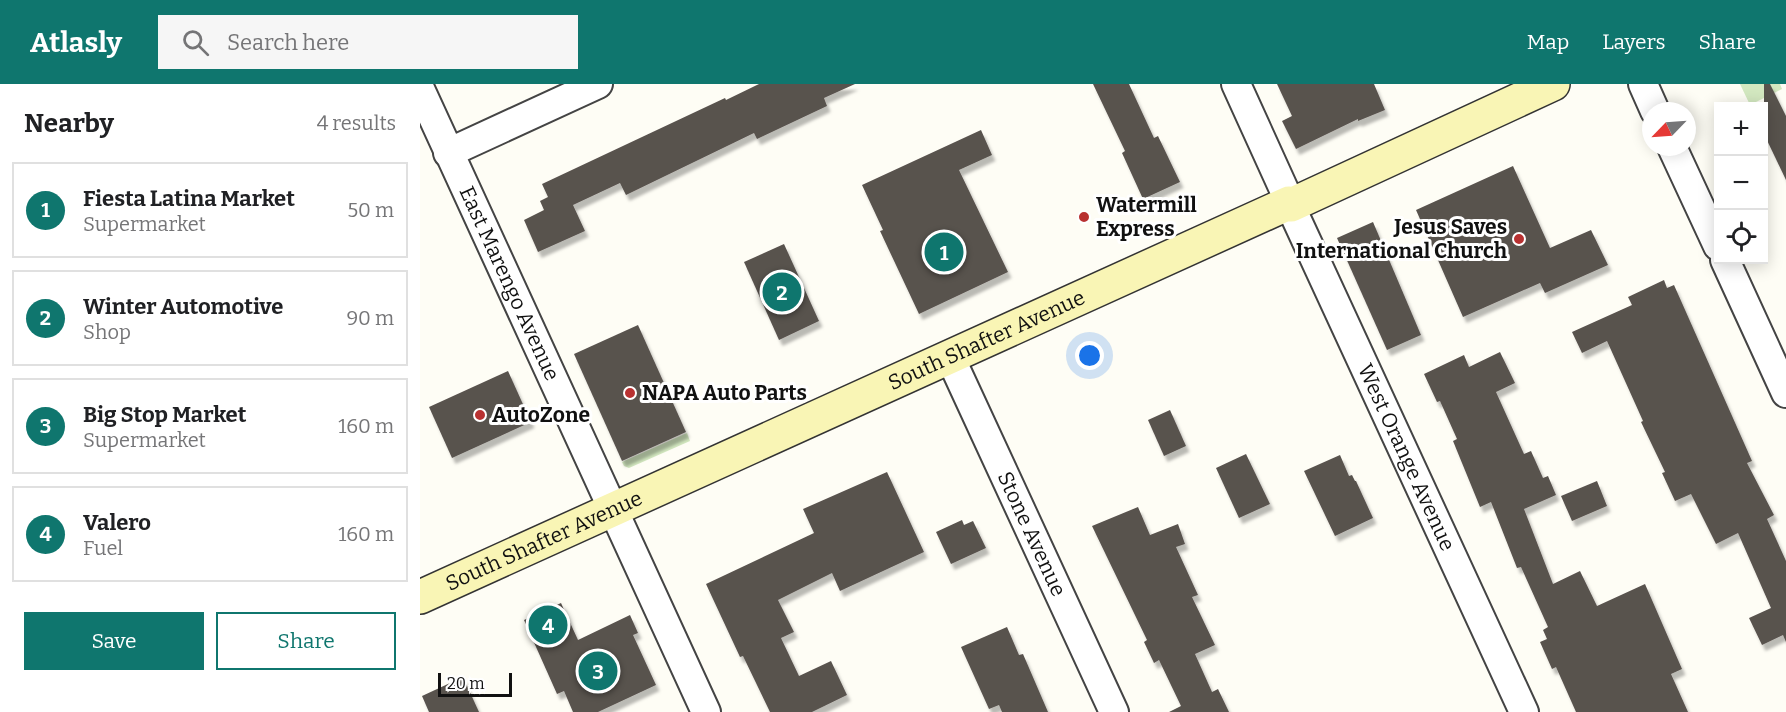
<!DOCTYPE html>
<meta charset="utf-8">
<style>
:root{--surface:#fff;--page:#f6f6f6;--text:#202124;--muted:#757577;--line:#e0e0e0;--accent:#0f766e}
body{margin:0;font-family:Bitter,serif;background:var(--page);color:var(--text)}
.controls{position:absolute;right:18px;top:18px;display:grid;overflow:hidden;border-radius:0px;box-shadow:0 3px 15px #0003}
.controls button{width:54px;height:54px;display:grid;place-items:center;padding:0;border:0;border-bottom:2px solid var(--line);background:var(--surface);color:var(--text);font:30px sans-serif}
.compass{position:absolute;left:1222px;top:18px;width:54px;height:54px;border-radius:50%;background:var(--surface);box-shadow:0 3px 15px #0003;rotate:245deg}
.scale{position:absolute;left:18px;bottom:15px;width:74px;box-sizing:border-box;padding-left:6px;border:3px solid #111;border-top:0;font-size:16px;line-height:21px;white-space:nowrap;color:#111;-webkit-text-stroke:4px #fff;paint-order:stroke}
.you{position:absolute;left:670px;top:272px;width:21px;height:21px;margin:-15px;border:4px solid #fff;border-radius:50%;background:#1a73e8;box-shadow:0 0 0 9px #1a73e833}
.badge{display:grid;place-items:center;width:39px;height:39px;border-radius:50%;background:var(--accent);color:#fff;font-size:20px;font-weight:700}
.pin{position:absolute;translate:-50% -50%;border:3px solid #fff;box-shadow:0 2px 6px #0006}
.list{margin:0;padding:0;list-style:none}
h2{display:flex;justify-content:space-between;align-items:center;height:78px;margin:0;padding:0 24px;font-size:26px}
h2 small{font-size:20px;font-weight:400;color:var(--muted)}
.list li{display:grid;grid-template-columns:39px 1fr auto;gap:18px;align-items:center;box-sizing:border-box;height:96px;margin:0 12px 12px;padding:0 12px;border:2px solid var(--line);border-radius:0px}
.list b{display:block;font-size:22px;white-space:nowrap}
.list p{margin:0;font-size:20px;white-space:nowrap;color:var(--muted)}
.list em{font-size:20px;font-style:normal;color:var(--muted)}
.actions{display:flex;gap:12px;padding:18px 24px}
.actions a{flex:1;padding:14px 0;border:2px solid var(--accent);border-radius:0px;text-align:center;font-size:21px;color:var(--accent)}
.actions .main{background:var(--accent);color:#fff}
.icon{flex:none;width:33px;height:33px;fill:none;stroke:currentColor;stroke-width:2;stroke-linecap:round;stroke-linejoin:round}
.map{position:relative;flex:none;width:1366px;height:628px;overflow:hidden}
header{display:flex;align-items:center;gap:36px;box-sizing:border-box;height:84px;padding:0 30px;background:var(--accent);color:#fff}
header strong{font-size:28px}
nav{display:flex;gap:33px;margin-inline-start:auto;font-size:21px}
.search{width:420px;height:54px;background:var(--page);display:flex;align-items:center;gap:15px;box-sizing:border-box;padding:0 21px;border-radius:0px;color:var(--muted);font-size:22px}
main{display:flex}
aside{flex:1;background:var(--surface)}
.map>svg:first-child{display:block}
.green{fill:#d3e8c0}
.building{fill:#59524e;filter:url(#shadow)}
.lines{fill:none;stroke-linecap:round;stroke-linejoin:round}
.minor-casing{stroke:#444;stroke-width:32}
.secondary-casing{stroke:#333;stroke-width:36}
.minor{stroke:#fff;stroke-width:28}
.secondary{stroke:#f9f5b5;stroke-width:33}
.poi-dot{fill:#b83131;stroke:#fff;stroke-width:2}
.labels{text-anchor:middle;stroke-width:6;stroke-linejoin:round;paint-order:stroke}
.poi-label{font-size:21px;font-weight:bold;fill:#111;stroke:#fff;text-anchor:start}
.street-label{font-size:21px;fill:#111;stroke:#fff}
</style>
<header>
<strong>Atlasly</strong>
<div class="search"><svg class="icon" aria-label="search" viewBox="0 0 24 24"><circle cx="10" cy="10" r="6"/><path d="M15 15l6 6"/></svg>Search here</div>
<nav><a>Map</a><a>Layers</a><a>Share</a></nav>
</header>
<main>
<aside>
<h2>Nearby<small>4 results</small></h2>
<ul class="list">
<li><span class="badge">1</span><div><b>Fiesta Latina Market</b><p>Supermarket</p></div><em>50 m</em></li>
<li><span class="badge">2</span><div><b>Winter Automotive</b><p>Shop</p></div><em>90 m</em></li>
<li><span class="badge">3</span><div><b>Big Stop Market</b><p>Supermarket</p></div><em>160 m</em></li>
<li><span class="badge">4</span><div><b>Valero</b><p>Fuel</p></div><em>160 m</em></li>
</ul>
<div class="actions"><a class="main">Save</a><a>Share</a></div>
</aside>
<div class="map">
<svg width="1366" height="628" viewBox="0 0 1366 628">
<defs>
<filter id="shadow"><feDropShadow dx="3.5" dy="6" stdDeviation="1.5" flood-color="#0004"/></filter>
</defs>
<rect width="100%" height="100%" fill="#fefdf5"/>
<!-- green -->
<g class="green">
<path d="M1320,0H1360L1362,5L1330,21Z"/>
<path d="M267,349L270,357L209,384L204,382L202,378Z"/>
</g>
<!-- building -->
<g class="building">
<path d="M339,0H435L404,14L407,22L337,55L334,49L206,111L200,99L153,121L165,147L118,168L104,136L124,126L120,117L128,113L122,100L305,14L306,16Z"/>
<path d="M673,0H709L734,54L738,52L760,98L723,115L702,69L705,67Z"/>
<path d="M857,0H954L965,26L938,37V35L876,65L862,37L872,32Z"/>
<path d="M1344,0H1350L1366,32V96L1344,50Z"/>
<path d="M561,46L572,71L539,86L588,188L499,230L460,147L463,146L442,101Z"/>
<path d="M1093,82L1130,164L1171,146L1188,181L1125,209L1120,199L1043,233L996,126Z"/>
<path d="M953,138L1001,251L967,266L917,154Z"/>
<path d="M364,160L399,237L359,256L324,178Z"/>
<path d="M1244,196L1247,204L1254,201L1332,377L1327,379L1354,431L1347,435L1366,477V558L1363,551L1342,561L1329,534L1351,524L1318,449L1296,460L1271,410L1255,417L1242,389L1245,388L1221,338L1223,337L1187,257L1162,269L1152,248L1212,221L1208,213Z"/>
<path d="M218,241L266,348L202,377L154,270Z"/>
<path d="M1080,268L1095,299L1076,308L1104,370L1111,367L1123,394L1128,392L1136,411L1104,425L1133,500L1160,487L1177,522L1225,500L1262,585L1251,590L1268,628H1156L1136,583L1132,585L1120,558L1127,555L1123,546L1128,543L1101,483L1097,484L1071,418L1060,423L1033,357L1037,355L1020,317L1017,318L1004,290L1044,271L1049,283Z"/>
<path d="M88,287L111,338L32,374L9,323Z"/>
<path d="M750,326L766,362L744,372L728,336Z"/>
<path d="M826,370L850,420L819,434L796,384Z"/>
<path d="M920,371L929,392L932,391L935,397H936L953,434L915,452L884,387Z"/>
<path d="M467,388L504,468L420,507L412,489L358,516L374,548L361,554L379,592L411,577L427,611L392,628H350L323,572L320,573L286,500L394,449L383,425Z"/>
<path d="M1177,397L1187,422L1152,437L1141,412Z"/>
<path d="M718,423L730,451L758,440L765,460L756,463L778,511L772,513L795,561L775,570L792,608L798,605L809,628H749L761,622L739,576L734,579L724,558L727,556L672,442Z"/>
<path d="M542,436L544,441L553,437L566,464L531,480L516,448Z"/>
<path d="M141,519L158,556L210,531L218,549L213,551L236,601L178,628H153L144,607L137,610L104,536Z"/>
<path d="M587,543L599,571L603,570L628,628H582L579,621L569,625L541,563Z"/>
<path d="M43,593L59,628H9L2,612Z"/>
</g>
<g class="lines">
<!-- minor casing -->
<g class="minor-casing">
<g id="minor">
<path d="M816,0L871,121"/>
<path d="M1223,0L1235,27"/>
<path id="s1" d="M0,5L286,628"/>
<path d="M1252,63L1298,162"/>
<path d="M28,69L178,0"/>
<path id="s2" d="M869,119L1104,628"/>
<path d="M1305,176L1366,309"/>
<path id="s3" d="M530,273L694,628"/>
</g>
</g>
<!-- secondary casing -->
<g class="secondary-casing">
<g id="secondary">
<path id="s4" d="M0,513L869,119L871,121L1133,0"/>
</g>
</g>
<!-- minor -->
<use href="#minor" class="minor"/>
<!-- secondary -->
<use href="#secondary" class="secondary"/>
</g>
<!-- markers -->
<g class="poi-dot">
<circle cx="664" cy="133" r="6"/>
<circle cx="1099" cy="155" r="6"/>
<circle cx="210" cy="309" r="6"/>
<circle cx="60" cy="331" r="6"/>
</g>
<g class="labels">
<!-- poi labels -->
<g class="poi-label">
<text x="676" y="128">Watermill<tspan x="676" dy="24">Express</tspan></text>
<text x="1087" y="150" text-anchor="end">Jesus Saves<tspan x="1087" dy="24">International Church</tspan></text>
<text x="222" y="316">NAPA Auto Parts</text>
<text x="72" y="338">AutoZone</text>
</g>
<!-- street labels -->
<g class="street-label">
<text dy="7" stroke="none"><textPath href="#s1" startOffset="214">East Marengo Avenue</textPath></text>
<text dy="7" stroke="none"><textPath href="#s4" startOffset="622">South Shafter Avenue</textPath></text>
<text dy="7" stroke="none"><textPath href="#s2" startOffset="280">West Orange Avenue</textPath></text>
<text dy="7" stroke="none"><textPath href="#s3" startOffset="195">Stone Avenue</textPath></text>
<text dy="7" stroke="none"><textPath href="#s4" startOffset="136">South Shafter Avenue</textPath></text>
</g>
</g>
</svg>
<div class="controls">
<button>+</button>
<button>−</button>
<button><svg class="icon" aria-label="locate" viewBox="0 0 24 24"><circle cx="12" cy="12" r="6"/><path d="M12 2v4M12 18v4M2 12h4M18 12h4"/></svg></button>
</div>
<svg class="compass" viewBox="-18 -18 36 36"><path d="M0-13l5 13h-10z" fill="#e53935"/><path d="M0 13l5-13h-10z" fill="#757577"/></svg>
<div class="scale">20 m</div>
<div class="you"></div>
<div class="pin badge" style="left:524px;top:168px">1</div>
<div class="pin badge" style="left:362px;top:208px">2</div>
<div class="pin badge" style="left:178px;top:587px">3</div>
<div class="pin badge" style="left:128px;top:541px">4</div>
</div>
</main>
